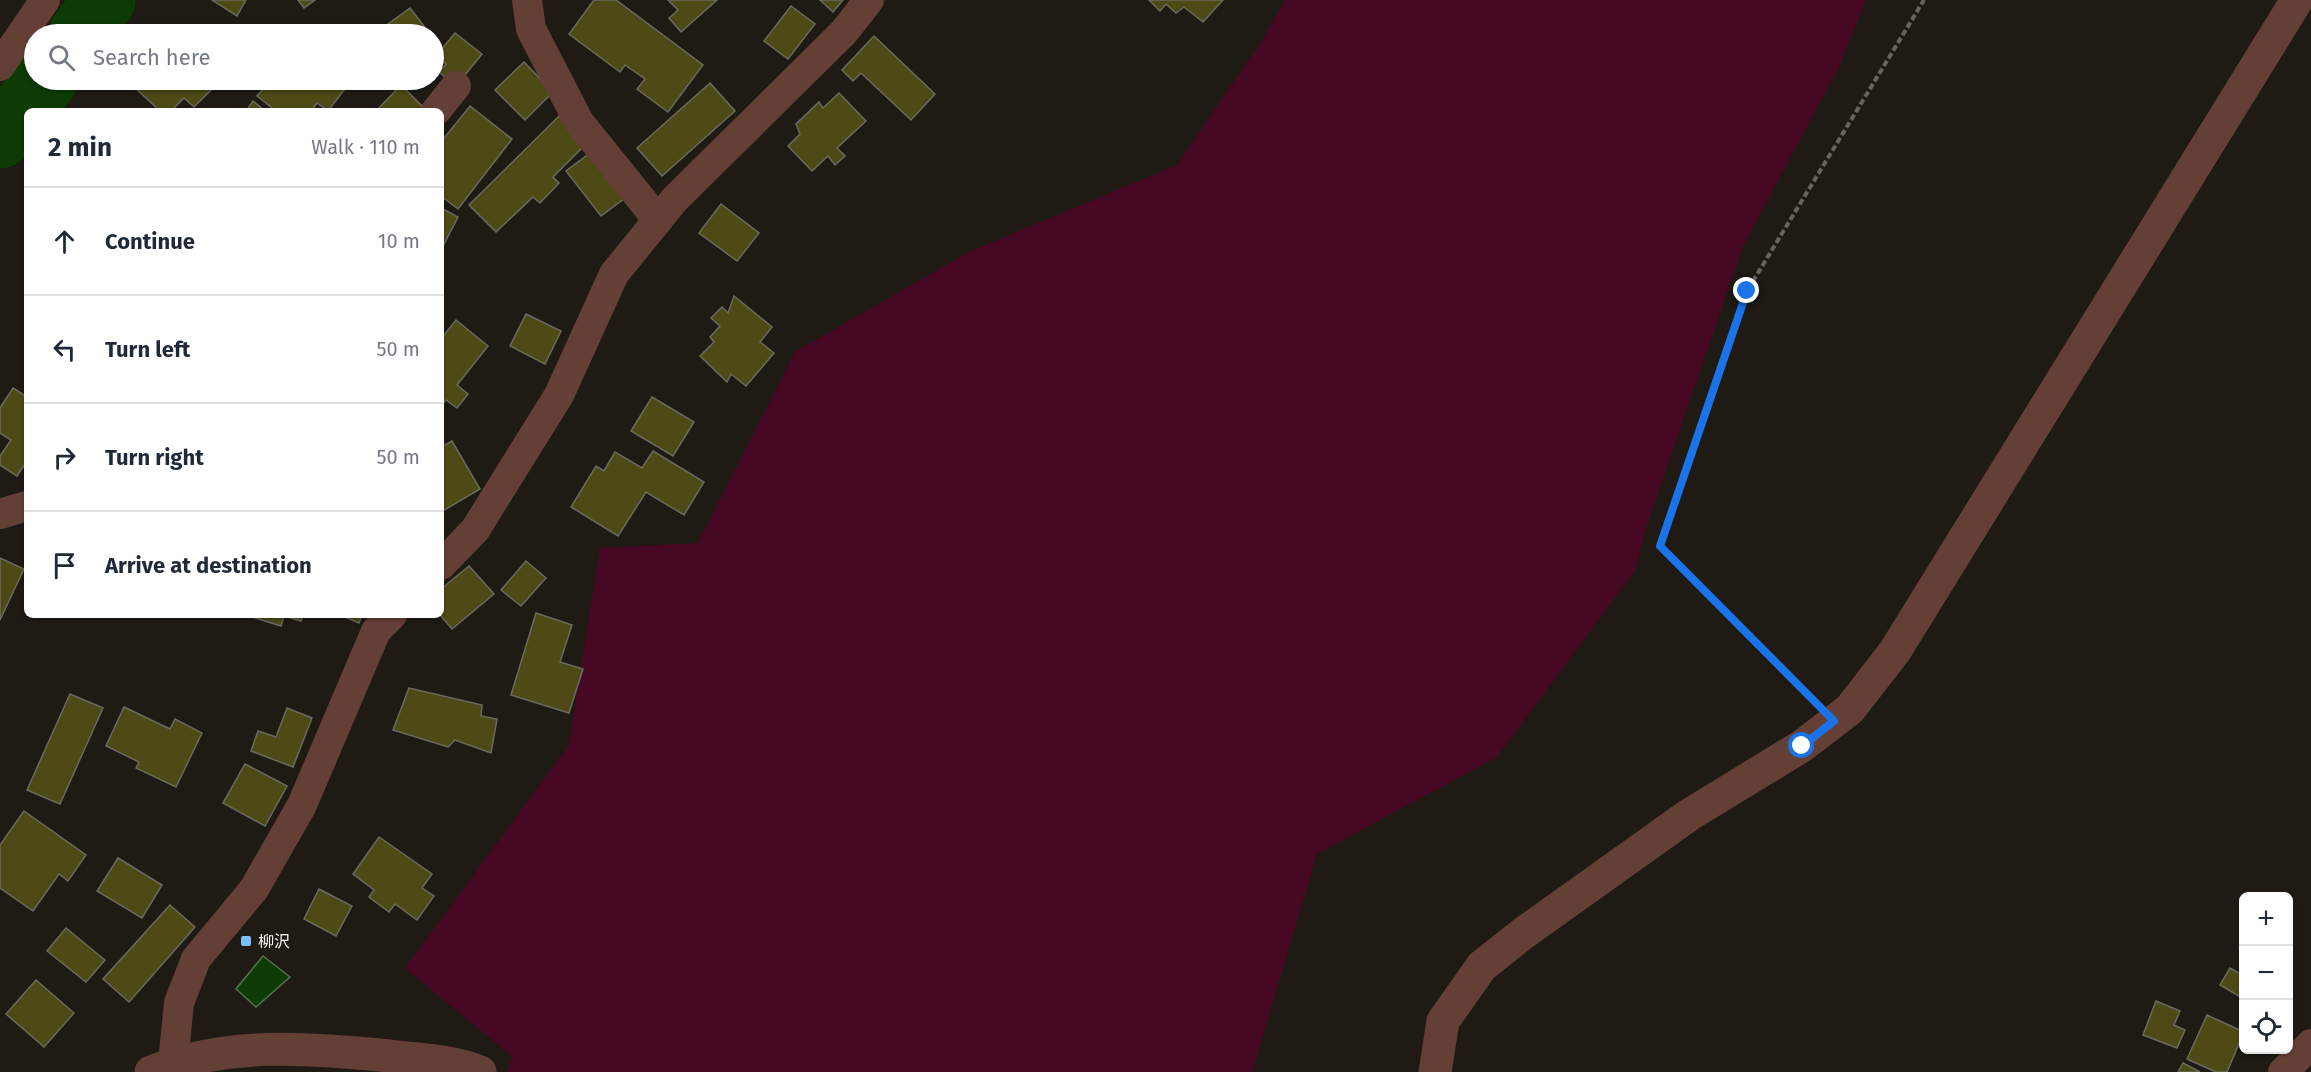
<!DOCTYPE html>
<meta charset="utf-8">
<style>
:root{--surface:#fff;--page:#f2f2f3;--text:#1f2937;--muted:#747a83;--line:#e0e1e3}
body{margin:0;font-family:"Fira Sans","Noto Sans JP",sans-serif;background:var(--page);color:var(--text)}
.controls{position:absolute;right:18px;bottom:18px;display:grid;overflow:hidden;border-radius:9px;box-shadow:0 2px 4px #0004}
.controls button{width:54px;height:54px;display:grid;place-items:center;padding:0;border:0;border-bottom:2px solid var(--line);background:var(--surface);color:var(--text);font:30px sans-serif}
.stop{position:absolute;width:18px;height:18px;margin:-14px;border:4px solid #1a73e8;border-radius:50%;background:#fff}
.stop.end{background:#1a73e8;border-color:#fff;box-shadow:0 2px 6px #0008}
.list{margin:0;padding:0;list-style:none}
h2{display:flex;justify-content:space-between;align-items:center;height:78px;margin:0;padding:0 24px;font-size:26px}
h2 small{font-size:20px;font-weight:400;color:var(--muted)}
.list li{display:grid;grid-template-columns:39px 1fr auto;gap:18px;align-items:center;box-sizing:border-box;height:108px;padding:0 24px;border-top:2px solid var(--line)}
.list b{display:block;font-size:22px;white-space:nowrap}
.list em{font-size:20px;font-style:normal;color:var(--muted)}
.icon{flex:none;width:33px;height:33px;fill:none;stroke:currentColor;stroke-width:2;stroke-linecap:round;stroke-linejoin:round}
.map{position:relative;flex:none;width:2311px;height:1072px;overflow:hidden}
.search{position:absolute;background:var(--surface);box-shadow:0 2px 4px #0004;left:24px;top:24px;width:420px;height:66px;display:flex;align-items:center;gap:15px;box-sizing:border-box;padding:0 21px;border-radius:33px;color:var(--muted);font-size:22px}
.panel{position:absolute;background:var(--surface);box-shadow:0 2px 4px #0004;left:24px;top:108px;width:420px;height:510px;border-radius:9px}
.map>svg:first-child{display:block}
.green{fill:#470823}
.water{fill:#0d3b04;stroke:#54724b;stroke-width:1.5}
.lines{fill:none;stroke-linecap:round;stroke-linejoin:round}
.river{stroke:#0d3b04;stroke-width:63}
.building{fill:#4d4a15;stroke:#6a6a61;stroke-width:1.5}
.path{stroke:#68635e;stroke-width:4;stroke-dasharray:6 3;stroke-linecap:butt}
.minor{stroke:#643f36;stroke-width:30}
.tertiary{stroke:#643f36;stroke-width:33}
.route{stroke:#1a73e8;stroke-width:8}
.poi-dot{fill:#7bbef8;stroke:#1f1a14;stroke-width:2}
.labels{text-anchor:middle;stroke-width:4.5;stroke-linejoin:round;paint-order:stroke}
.poi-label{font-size:16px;fill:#f8f4f0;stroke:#1f1a14;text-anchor:start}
</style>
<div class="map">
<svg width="2311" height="1072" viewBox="0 0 2311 1072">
<rect width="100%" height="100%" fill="#1f1a14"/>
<!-- green -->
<path class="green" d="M1285,0H1866L1838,69L1743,246L1648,522L1635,571L1497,757L1317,854L1252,1072H507L513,1057L405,968L569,745L600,548L698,543L795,352L969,252L1177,165L1263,39Z"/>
<!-- water -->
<path class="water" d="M263,956L290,977L256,1007L236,989Z"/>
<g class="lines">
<!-- river -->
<g class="river">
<path d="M80,34L104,0"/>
<path d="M0,137L46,80"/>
</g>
</g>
<!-- building -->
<g class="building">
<path d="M212,0H246L237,16Z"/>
<path d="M298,0H315L304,8Z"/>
<path d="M594,0H616L703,65L668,112L637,89L645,79L625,65L620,72L569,34Z"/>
<path d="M668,0H717L681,32L669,18L678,10Z"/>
<path d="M820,0H843L833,12Z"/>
<path d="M1149,0H1223L1203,22L1184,7L1176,13L1166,4L1160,11Z"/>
<path d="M791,6L815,24L788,59L764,41Z"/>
<path d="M410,8L430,34H383L380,30Z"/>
<path d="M297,25L310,34H290Z"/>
<path d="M455,33L482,54L456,86L439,72L446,64L436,56Z"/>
<path d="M874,36L935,94L911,120L861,73L853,81L842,70Z"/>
<path d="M524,62L553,92L525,120L495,90Z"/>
<path d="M135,80H221L194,107L184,98L171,111H160L131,84Z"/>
<path d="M271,80H340L348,85L328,111L317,103L311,111H276L257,96Z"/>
<path d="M710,83L735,111L662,176L637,148Z"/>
<path d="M401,85L427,111H376Z"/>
<path d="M839,93L866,121L837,148L845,156L835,165L828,156L812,171L788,146L800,134L796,124L819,102L823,108Z"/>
<path d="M253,101L264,110L263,111H246Z"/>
<path d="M470,106L512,139L458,209L441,196V142Z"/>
<path d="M559,116L586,144L553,177L559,183L540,203L533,197L496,232L469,205Z"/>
<path d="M590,153L625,198L601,216L566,171Z"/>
<path d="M721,204L759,233L737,261L699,233Z"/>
<path d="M441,208L458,217L441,250Z"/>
<path d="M734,296L772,327L760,342L774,353L746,386L731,374L727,382L700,356L714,342L710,337L720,326L711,318L722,307L728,313Z"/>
<path d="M526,314L561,331L545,364L510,346Z"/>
<path d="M456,320L488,346L457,385L468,394L457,408L446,400L441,406V339Z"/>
<path d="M13,388L27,397V461L17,476L0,465V456L11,440L0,433V408Z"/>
<path d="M652,397L694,422L673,456L631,431Z"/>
<path d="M452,441L480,489L441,512V447Z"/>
<path d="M653,451L704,482L684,515L646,492L618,536L571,507L596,466L604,471L615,452L642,468Z"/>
<path d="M0,558L24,569L0,620Z"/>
<path d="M526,561L546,578L521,606L501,590Z"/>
<path d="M469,566L494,594L452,629L440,615L441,589Z"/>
<path d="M536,613L572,625L560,662L583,669L569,713L511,695Z"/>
<path d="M253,615H303L301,621L284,616L281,626L252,617Z"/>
<path d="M340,615H362L359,623Z"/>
<path d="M409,688L482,705L481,716L497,719L491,753L455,740L448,747L393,730Z"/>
<path d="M70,694L103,708L60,804L27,790Z"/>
<path d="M124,707L170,729L175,719L202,733L176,787L136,768L139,762L106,746Z"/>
<path d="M287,708L312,718L293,767L251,751L258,731L276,737Z"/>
<path d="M245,764L287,786L265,826L223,803Z"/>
<path d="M24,811L86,855L68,881L59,874L33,911L0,888V845Z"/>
<path d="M379,837L432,874L422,888L434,896L417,920L395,904L389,912L369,897L374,890L353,874Z"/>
<path d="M118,858L162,885L142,918L97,891Z"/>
<path d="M319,889L352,906L336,936L304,919Z"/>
<path d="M170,905L195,927L129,1002L103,979Z"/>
<path d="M66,928L105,960L86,982L47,951Z"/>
<path d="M2230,968L2244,976V999L2220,985Z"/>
<path d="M36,980L74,1013L44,1047L6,1014Z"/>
<path d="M2156,1001L2180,1011L2174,1025L2185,1030L2177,1048L2143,1035Z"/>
<path d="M2207,1015L2244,1032L2227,1072H2216L2187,1059Z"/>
<path d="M2183,1063L2200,1072H2178Z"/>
</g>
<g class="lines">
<!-- path -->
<path class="path" d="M1811,698L1660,546L1747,291L1924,0"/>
<!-- minor -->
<g class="minor">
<path d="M527,0L531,29L579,122L658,220"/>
<path d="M0,66L45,0"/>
<path d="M436,111L456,86"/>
<path d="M0,514L27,506"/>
<path d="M441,565L475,530L559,395L614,274L675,199L844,32L869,0"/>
<path d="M173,1063L179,1003L196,959L254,889L302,805L376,631L392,615"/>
<path d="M2283,1072L2311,1044"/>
</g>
<!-- tertiary -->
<g class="tertiary">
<path d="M151,1072C226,1041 310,1048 390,1056C421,1060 451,1060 480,1072"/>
<path d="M1435,1072L1443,1021L1482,966L1525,932L1689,815L1802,746L1850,709L1895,651L2297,0"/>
</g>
</g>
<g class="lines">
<!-- route -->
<path class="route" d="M1747,291L1660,546L1834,721L1802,746"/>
</g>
<!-- markers -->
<rect class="poi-dot" x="240" y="935" width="12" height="12" rx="3"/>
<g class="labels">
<!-- poi labels -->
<g class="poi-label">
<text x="258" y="947">柳沢</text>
</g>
</g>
</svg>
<div class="controls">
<button>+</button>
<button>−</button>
<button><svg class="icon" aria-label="locate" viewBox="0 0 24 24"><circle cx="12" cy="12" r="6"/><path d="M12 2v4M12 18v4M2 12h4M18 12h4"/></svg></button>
</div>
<div class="stop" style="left:1802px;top:746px"></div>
<div class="stop end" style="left:1747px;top:291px"></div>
<div class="search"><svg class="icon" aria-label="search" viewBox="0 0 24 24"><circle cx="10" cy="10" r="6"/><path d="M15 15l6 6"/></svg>Search here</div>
<section class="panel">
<h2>2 min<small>Walk · 110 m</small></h2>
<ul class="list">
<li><svg class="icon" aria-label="ahead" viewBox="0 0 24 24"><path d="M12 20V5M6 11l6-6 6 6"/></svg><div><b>Continue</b></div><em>10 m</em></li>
<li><svg class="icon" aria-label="left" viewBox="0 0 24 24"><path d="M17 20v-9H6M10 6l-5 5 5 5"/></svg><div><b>Turn left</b></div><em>50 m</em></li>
<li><svg class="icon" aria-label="right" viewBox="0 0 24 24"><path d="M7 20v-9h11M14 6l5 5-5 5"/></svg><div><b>Turn right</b></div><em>50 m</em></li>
<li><svg class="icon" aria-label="arrive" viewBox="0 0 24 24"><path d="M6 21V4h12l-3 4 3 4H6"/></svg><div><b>Arrive at destination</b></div></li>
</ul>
</section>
</div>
